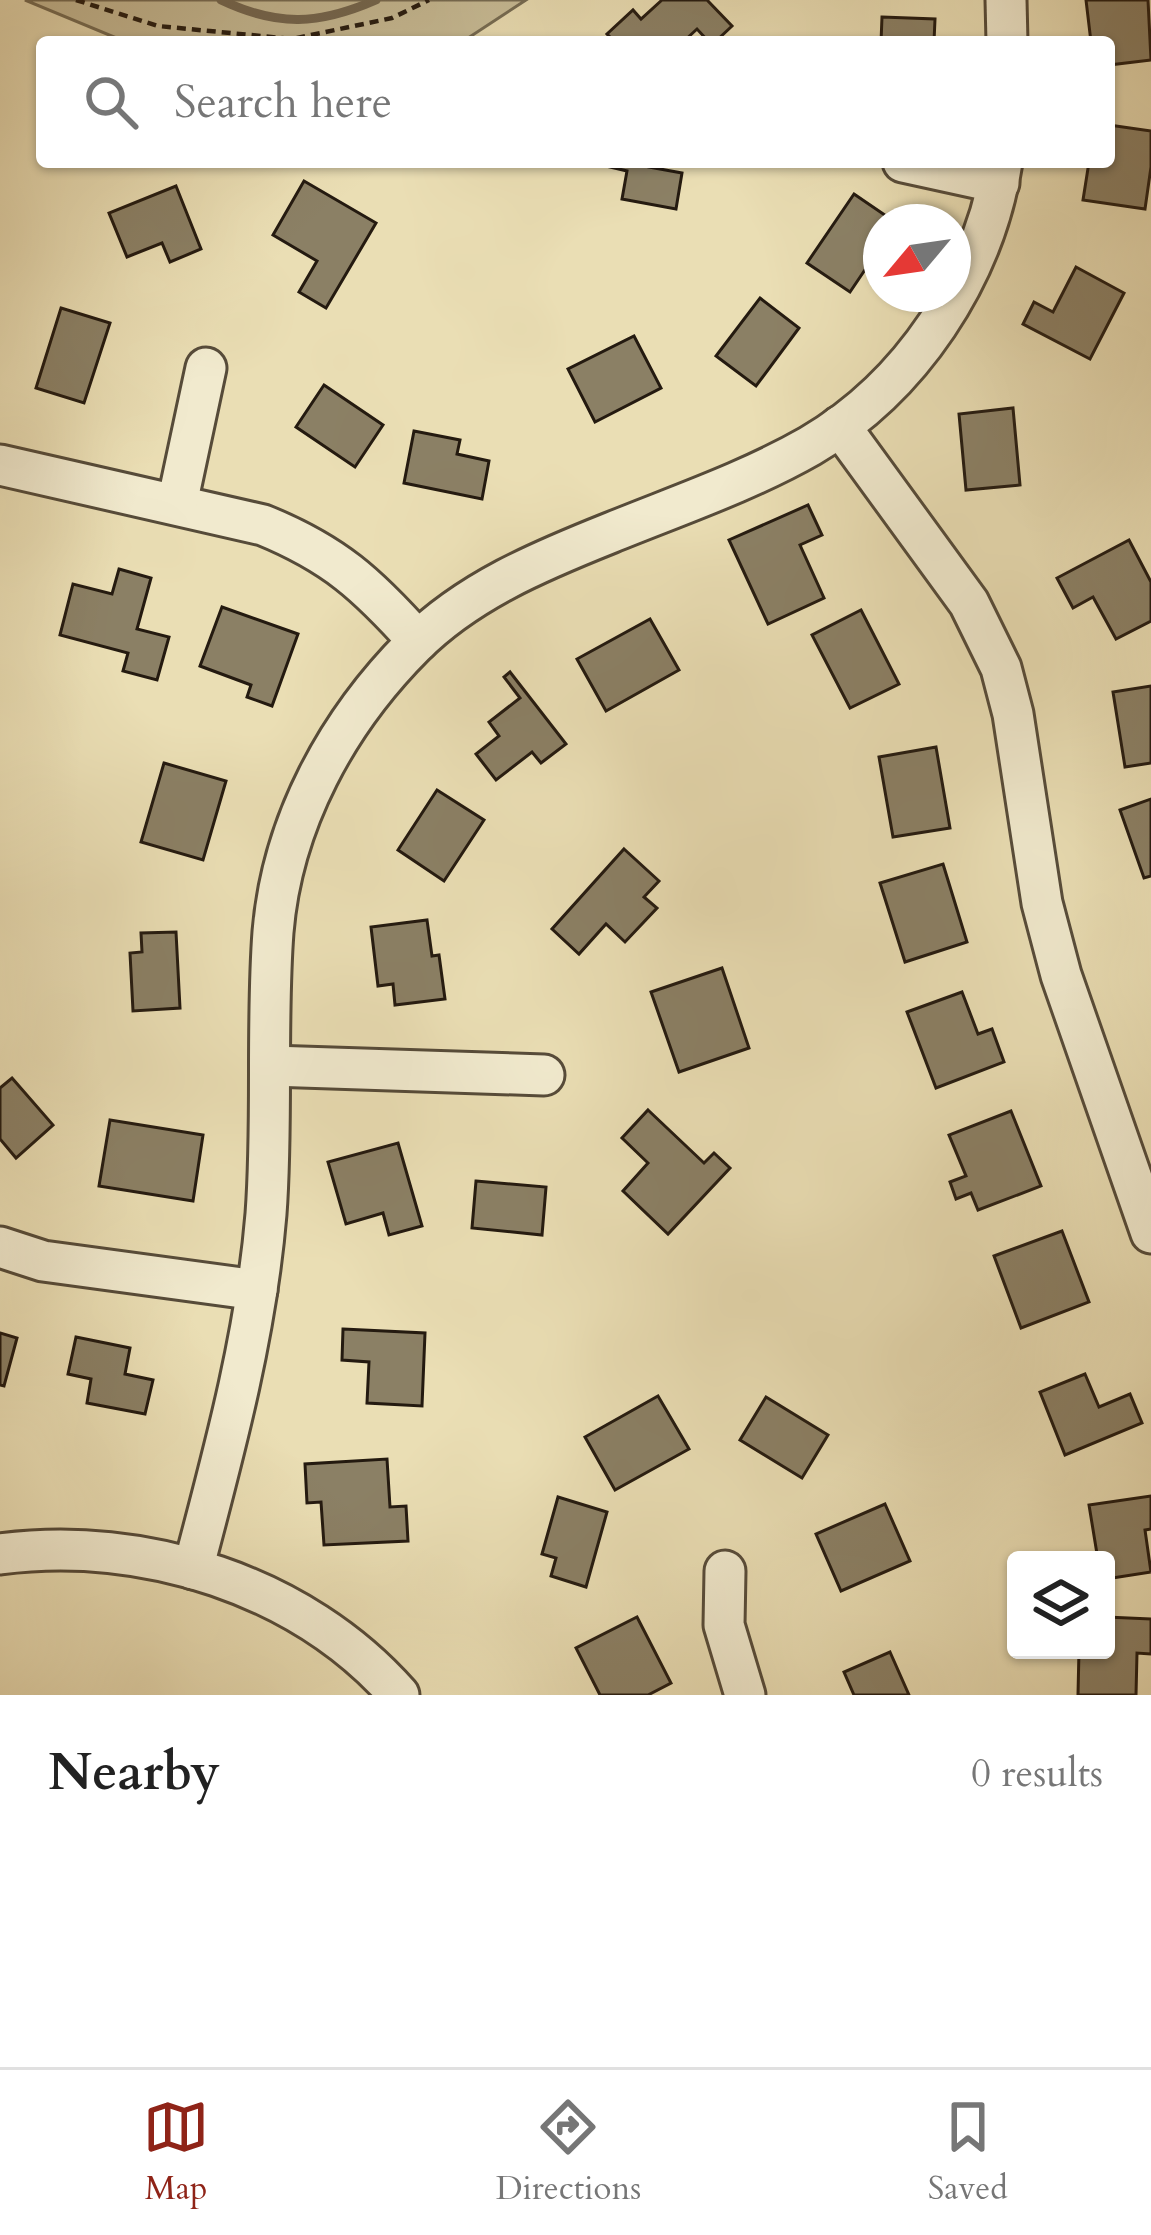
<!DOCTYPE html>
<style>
:root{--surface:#fff;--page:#f2f2f2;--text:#222;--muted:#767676;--line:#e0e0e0;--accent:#8f2418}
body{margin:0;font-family:Cardo,serif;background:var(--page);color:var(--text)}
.controls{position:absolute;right:36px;bottom:36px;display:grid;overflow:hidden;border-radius:12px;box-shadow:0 3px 9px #0004}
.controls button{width:108px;height:108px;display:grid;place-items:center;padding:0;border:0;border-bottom:3px solid var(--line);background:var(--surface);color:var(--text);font:60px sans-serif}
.compass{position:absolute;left:863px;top:204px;width:108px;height:108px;border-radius:50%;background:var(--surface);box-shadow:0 3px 9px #0004;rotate:241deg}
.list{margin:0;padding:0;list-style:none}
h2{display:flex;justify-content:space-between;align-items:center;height:156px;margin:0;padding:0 48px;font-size:51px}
h2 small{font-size:39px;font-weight:400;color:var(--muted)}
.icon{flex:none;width:66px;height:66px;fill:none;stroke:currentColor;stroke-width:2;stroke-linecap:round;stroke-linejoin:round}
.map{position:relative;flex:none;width:1151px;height:1695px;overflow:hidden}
.search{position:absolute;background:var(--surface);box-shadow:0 3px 9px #0004;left:36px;right:36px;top:36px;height:132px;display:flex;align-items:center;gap:30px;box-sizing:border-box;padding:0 42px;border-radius:12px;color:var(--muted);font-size:45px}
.sheet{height:372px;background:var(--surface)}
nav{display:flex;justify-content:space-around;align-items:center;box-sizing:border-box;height:168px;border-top:3px solid var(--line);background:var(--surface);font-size:33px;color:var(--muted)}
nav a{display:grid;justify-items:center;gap:6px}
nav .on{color:var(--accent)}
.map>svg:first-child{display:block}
.green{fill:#c8bd98;stroke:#766c54;stroke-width:3}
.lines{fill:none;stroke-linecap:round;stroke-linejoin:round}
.stream{stroke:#736751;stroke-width:9}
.building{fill:#8b8065;stroke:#241a10;stroke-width:3}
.minor-casing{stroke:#564b39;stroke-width:45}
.path{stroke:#241a10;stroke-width:4.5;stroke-dasharray:9 6;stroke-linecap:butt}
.minor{stroke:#f1eace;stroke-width:39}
</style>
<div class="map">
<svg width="1151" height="1695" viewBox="0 0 1151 1695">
<rect width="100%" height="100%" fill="#eadeb4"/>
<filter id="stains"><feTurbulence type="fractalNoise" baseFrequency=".00167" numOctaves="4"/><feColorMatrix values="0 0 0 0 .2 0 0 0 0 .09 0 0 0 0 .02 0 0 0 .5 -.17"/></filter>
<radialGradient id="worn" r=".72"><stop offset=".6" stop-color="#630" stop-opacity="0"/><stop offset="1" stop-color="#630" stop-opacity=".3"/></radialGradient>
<!-- green -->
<path class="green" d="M25,0H526L462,42H126Z"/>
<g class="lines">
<!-- stream -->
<path class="stream" d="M221,0C278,27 319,25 376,0"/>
</g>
<!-- building -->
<g class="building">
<path d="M662,0H707L732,26L715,42H709L697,29L683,42H615L607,34L633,10L641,19Z"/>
<path d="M1086,0H1148L1151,60L1109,65V42H1091Z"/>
<path d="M882,17L935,19L934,42H881Z"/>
<path d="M1109,125L1151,131V167L1145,209L1083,200L1089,162H1109Z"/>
<path d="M589,162H650L649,167L682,173L676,209L622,199L627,171Z"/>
<path d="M304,181L376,223L326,308L299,292L317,261L273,235Z"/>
<path d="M176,186L201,249L170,262L162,243L127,257L109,213Z"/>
<path d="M854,194L895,222H881V246L850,292L807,263Z"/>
<path d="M1076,267L1124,293L1090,359L1023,324L1034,302L1053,312Z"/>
<path d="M760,298L799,328L756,386L716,356Z"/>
<path d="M61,308L110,323L84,403L36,388Z"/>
<path d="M634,336L661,388L595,422L568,369Z"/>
<path d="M324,385L383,425L355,467L296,427Z"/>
<path d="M1013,408L1020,485L966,490L959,414Z"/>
<path d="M414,431L460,440L457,454L489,461L482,499L404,483Z"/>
<path d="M808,505L822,535L800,545L824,598L768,624L729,540Z"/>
<path d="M1129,540L1151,582V621L1116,639L1093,597L1073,608L1057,578Z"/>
<path d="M119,569L151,578L137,629L169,637L157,680L123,671L128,653L60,635L73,584L112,594Z"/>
<path d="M222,607L298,634L272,706L247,697L251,685L200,666Z"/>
<path d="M861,610L899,684L850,708L812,635Z"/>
<path d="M650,619L679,670L606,711L577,659Z"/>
<path d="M510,672L566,744L541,763L532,752L496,780L476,754L499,736L489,722L520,698L504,677Z"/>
<path d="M1151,686V763L1125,767L1113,692Z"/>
<path d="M936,747L950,828L893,837L879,757Z"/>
<path d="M164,763L226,781L203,860L141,842Z"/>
<path d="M437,790L484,820L444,881L398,850Z"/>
<path d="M1151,799V876L1144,878L1120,810Z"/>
<path d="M624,849L659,881L644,897L657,908L625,942L606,924L579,954L552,929Z"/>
<path d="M943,864L967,942L905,962L880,883Z"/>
<path d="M427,920L432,956L439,955L445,999L395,1005L393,984L378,986L371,927Z"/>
<path d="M176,932L180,1008L133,1011L130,953L142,952L141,933Z"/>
<path d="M722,968L749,1048L679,1072L651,992Z"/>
<path d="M962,992L978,1034L992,1029L1004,1062L936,1088L907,1012Z"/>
<path d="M12,1078L53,1125L16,1158L0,1139V1088Z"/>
<path d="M648,1110L704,1163L714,1153L730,1168L668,1234L623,1191L648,1163L622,1138Z"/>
<path d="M1011,1111L1041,1186L978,1210L971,1193L956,1199L950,1182L966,1176L949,1135Z"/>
<path d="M110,1120L203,1135L193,1201L99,1186Z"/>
<path d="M398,1143L422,1226L389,1235L383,1213L346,1224L328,1162Z"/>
<path d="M476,1181L546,1187L542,1235L472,1228Z"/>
<path d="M1062,1231L1089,1302L1021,1328L994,1256Z"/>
<path d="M343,1329L425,1333L422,1406L367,1403L369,1362L342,1360Z"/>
<path d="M0,1333L17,1338L4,1386L0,1385Z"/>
<path d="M76,1337L130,1348L125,1374L153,1380L145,1414L87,1403L91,1379L68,1374Z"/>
<path d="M1085,1374L1099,1407L1130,1394L1142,1423L1065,1455L1040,1392Z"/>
<path d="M658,1396L689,1449L615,1490L585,1437Z"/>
<path d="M766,1397L828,1435L802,1478L740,1440Z"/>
<path d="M387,1459L390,1507L406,1506L408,1541L324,1545L321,1502L307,1503L305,1464Z"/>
<path d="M1151,1496V1529L1145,1530L1151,1572L1106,1579V1560H1098L1089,1505Z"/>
<path d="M558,1497L607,1512L586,1587L551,1576L556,1558L542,1554Z"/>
<path d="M885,1504L910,1561L841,1591L816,1534Z"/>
<path d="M637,1617L671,1683L648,1695H600L576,1648Z"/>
<path d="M1106,1617L1151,1619V1654L1137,1653L1136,1695H1078L1079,1650H1106Z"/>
<path d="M890,1652L909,1695H854L844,1672Z"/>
</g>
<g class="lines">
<!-- minor casing -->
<g class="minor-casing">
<g id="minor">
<path d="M1006,0L1007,42"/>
<path d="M903,162L999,183"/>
<path d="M840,426L969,603L1001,668L1013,714L1042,903L1061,975L1151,1233"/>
<path d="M0,465L263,525C334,554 367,584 418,641"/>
<path d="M177,504L206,368"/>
<path d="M271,1066L544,1075"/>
<path d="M0,1247L43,1261L257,1290"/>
<path d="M0,1554C144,1535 302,1585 399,1695"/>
<path d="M193,1569C224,1452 256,1335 266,1214C273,1120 266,1026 273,932C282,823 337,722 414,645C468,591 540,561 610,533C676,506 747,482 810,446C911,387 984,277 1002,162"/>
<path d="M725,1571L724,1625L745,1695"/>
</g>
</g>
<!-- path -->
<path class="path" d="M76,0L158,26L292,39L392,18L429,0"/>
<!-- minor -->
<use href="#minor" class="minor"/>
</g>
<rect width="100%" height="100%" filter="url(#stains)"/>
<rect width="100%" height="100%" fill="url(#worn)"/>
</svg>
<div class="controls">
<button><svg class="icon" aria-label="layers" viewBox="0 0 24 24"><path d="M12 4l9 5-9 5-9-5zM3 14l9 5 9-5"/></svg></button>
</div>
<svg class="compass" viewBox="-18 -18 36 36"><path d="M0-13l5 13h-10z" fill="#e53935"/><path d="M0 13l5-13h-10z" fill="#767676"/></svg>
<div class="search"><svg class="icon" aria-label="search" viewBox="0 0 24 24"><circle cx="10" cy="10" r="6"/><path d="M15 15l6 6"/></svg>Search here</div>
</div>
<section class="sheet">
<h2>Nearby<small>0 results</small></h2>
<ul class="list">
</ul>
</section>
<nav>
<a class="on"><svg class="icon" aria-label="map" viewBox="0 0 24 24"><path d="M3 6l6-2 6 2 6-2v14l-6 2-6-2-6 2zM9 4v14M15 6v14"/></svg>Map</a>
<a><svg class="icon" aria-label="directions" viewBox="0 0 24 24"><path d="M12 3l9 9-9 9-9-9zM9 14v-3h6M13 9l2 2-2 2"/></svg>Directions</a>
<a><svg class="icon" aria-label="saved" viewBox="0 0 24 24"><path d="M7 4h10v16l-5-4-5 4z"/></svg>Saved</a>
</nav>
